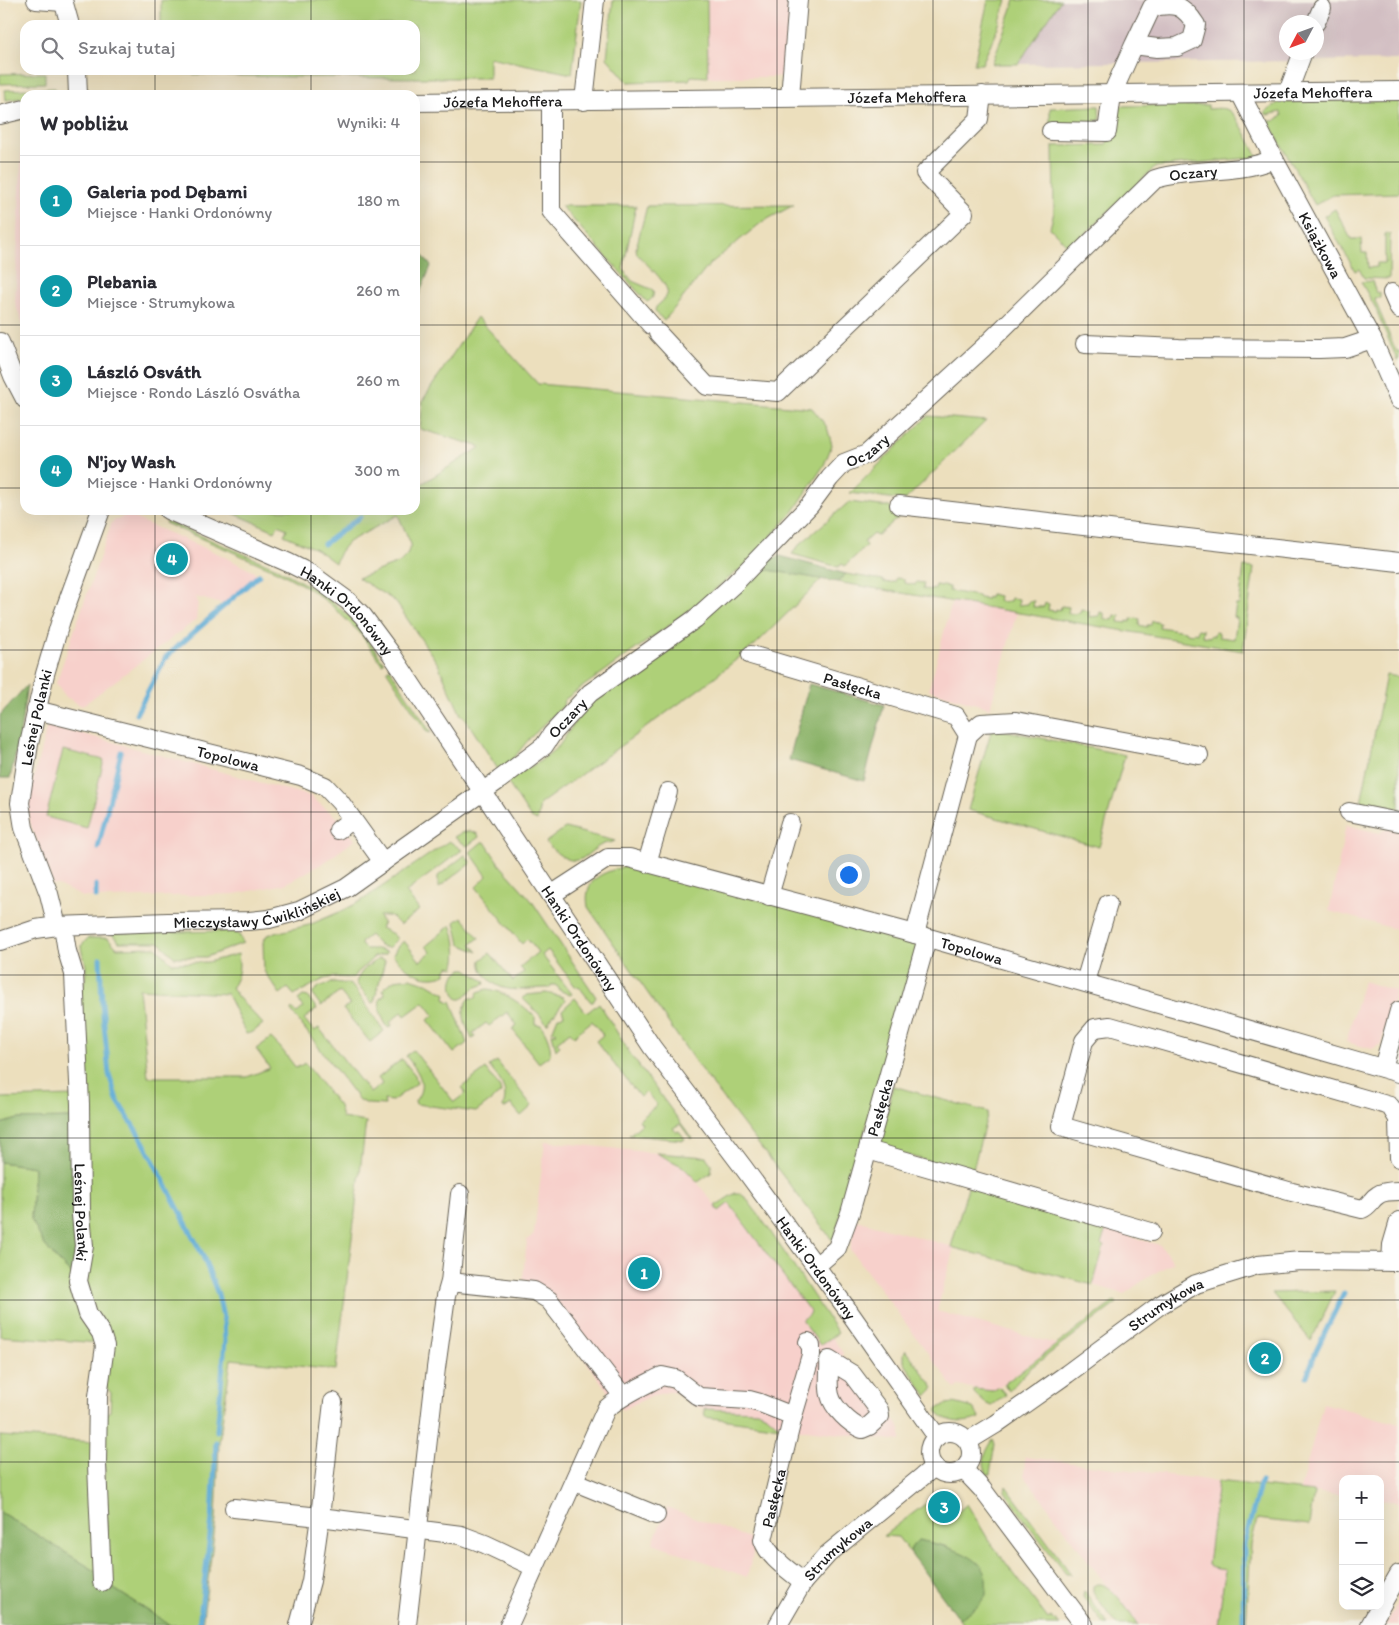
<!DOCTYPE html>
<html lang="pl">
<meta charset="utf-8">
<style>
:root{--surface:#fff;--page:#f2f2f3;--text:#2b2b33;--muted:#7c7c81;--line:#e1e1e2;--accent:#1f6fb2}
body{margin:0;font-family:Itim,sans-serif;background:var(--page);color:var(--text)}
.controls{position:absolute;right:15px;bottom:15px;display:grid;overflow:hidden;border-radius:10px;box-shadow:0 5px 20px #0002}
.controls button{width:45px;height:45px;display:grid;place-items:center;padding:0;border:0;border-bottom:1px solid var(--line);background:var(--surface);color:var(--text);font:25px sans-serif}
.compass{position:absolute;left:1279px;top:15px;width:45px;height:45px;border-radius:50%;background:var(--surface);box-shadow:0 5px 20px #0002;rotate:229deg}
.you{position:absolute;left:848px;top:874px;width:18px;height:18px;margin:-12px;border:4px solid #fff;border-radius:50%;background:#1a73e8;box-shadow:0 0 0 8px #1a73e833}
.badge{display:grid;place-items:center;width:32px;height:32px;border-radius:50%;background:var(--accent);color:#fff;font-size:16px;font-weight:700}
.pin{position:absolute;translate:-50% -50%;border:2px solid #fff;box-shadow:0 1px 5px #0006}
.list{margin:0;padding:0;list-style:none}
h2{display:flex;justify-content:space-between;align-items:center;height:65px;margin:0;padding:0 20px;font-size:21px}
h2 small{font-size:16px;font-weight:400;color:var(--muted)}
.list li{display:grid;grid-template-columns:32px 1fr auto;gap:15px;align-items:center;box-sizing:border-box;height:90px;padding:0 20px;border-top:1px solid var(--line)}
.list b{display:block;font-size:19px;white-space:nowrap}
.list p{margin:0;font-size:16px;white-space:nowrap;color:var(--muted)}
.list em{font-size:16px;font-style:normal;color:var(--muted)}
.icon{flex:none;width:28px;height:28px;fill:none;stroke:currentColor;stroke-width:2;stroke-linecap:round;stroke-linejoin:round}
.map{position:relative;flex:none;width:1399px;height:1625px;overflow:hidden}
.search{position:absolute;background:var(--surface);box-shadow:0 5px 20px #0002;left:20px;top:20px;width:400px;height:55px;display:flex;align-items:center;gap:12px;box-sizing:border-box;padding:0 18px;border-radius:15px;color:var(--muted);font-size:19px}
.panel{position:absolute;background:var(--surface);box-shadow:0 5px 20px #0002;left:20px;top:90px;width:400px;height:425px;border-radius:15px}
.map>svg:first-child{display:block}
.built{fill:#f7d0cb}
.industrial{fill:#d2bec2;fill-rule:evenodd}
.green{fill:#aed078;stroke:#65764a}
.forest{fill:#8ab268;stroke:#536742}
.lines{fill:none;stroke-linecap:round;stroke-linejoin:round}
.stream{stroke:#5caad5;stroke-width:5}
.minor-casing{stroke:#656054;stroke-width:20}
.minor{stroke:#fff;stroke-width:18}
.grid{fill:none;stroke:#1c1c1c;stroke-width:1;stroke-opacity:0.55}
.labels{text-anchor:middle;stroke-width:4;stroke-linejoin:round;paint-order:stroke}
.street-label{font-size:16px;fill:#1c1c1c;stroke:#f7f3e8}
</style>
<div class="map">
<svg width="1399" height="1625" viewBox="0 0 1399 1625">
<rect width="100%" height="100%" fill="#f7f3e8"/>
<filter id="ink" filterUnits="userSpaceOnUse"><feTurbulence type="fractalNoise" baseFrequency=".02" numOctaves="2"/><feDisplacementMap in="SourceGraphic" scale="10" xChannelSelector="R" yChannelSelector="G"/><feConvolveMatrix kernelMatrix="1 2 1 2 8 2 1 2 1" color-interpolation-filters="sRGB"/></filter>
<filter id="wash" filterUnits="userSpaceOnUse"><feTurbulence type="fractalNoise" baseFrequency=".0096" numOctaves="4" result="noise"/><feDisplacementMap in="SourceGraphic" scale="20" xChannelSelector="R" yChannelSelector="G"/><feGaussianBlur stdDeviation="1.12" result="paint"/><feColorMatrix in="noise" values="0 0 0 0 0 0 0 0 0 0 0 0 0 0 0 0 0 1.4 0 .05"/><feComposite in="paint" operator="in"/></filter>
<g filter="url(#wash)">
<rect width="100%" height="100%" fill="#ecdfbd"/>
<!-- built -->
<g class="built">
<path d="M707,0H792L784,77H708Z"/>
<path d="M25,136V332L15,303L22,140Z"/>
<path d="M127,515L219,554L258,574L222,604L196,597L198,602L196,620L82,706L66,697L56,683L112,522Z"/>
<path d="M952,601L1017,612L990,708L929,690Z"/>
<path d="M47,726L83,734L310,796L338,818L355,840L325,862L285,884L235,894L110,898L83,897L58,885H53L30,823L28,800Z"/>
<path d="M1346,825L1380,833L1386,828L1399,831V906L1395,929L1329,911Z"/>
<path d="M1363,981L1396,991L1381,1044L1372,1049L1346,1042Z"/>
<path d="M545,1141L656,1153L688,1171L719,1210L729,1203L811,1313L802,1320L820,1345L832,1337L843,1353L842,1356L844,1358L850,1362L901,1429V1441L780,1427L767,1415L757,1411L704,1409L690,1404L675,1392H668L651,1396L622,1410L523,1277L527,1240L534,1234Z"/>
<path d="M856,1220L954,1247L937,1311L1056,1344L993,1391L958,1386L955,1389L850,1249Z"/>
<path d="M1107,1225L1127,1232L1131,1237L1160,1245L1174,1262L1148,1277L1124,1294L1093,1285L1104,1247L1101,1246Z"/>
<path d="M1323,1403L1399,1424V1502L1380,1500V1479H1343V1496L1300,1490Z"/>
<path d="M1025,1457L1232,1483L1236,1625H1136L1024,1475Z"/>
<path d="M667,1507L756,1541L747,1577L653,1543Z"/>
<path d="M1399,1601V1625H1385Z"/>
</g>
<!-- industrial -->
<path class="industrial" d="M1061,0H1399V60L1018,64ZM1286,22H1316V52H1286Z"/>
<!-- green -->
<g class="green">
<path d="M161,0H581L572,74L489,57V78C380,78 271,78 162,73V70H415V25H161Z"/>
<path d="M613,0H707L708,77L691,76L689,80L628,82L607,58Z"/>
<path d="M988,0H1007L998,27L982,64H974Z"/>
<path d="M1015,0H1061L1018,64H992Z"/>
<path d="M45,73V83L0,84V74Z"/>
<path d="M55,88L59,92L55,95H25V98L6,100L5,90Z"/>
<path d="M1399,100V193L1333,195L1315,205L1268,121H1274L1282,116L1281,112L1267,115L1265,112L1278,103L1296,101Z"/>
<path d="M1208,105V109C1214,109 1222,107 1228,110C1239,116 1251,145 1258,157L1155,167L1070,248L1050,228L1054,212L1053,146L1106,145L1119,115L1120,106Z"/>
<path d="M1099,106L1100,123L1050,125V108Z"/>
<path d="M794,205L762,222L710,264L664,321L655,311L656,307C659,304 665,300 667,295C671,285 644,262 637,254L636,248L647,206Z"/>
<path d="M561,206H636L623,269L632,281L653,290C654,296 653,299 647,302Z"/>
<path d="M1335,209L1351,239H1361L1362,253H1367L1368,268L1377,267V263H1385V234H1390L1389,279L1364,278L1359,269L1355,271L1324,216Z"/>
<path d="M1372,281L1376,293L1380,292V298H1374L1396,351H1399V359L1397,360L1375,307L1361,282Z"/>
<path d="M477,317L538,384L812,408L827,427L832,445L824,465L794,511L744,566L674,622L564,700L563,706L529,739L501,774L465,718L461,715L438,664L395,601L358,578L399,563L407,555L411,544L398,515L348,542L340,552L335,563L316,549L284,535L287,529L278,525L275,531L226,510H415V488L481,447L420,429L423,400Z"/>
<path d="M928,416L986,421L905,500L850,493Z"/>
<path d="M849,502L897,508L896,513L899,517L877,536L873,534L864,542L866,546L845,566L842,564L838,567L792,554L799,545Z"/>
<path d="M166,521L277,568L321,593L348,615L361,629L384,663L382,664L360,633L330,604L308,588L279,572L165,523Z"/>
<path d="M1244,567L1254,568L1243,651L837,582L846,574L883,580V582L891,583L892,582H895L896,578L904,579V583L915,585L916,582L924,583L923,589L931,590L932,588L935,589L936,585L949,587V591L978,596L979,598L987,599V597L990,598L991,594L999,596L998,601L1006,603L1007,601H1010L1011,598L1019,599L1018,605L1028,604L1029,601H1034L1033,607H1044L1045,603L1049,604L1048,610L1056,611V609L1060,610L1061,606L1069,607L1068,613L1076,614V613H1080L1081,609L1089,611V617L1099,616L1100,612L1104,613V619L1110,620L1111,618L1114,619L1115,615L1120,616L1119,622L1127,623V621L1131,622V618L1140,619L1139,625L1147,627V625H1151L1152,621L1160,623L1159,627L1185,631L1186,633L1193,634L1194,632L1197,633L1198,629L1203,630L1202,636L1210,637L1211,635L1214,636L1215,632L1219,633V637L1234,639L1237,618L1234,617L1236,605H1239Z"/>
<path d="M757,568L822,579L756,644L732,663L702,687L540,804L537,821L531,818L508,783L511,778L539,762L559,746L589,701Z"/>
<path d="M388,669H390L431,733L427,732L387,671Z"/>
<path d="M1386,675L1399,677V811L1361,803Z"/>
<path d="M992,728L1125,755L1099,847L968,810Z"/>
<path d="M63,750L104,760L87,828L46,817Z"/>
<path d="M565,828L615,841C611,843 607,843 603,844C596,847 590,853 583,858C570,866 554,852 546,842Z"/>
<path d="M470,831L478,834L479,837L467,846L454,837L461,833Z"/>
<path d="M449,841L462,850L406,892L419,910L400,925L391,916H379L383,924L381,928L393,934L397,939L388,948L380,946L370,935L362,941L361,945L366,949H377L387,952L386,954L374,957L352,978L333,977L324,979L294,995L288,988L280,994L264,971L263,942L267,935L309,925L344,910L361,901Z"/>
<path d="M482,842H485L500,865L531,900L596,997L593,1002H591L580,988L575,986L548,950L542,955L572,994L570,995L559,990V988L555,985H551L550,988C528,987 504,997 487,977C483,971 480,968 481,960L490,953L513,981L524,972L520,967L538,952L527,939L522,944L476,887L487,876L470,852Z"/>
<path d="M465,855L471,863L438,888V876Z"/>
<path d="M626,866L913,940L918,946L833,1241L699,1067L588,907C583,878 602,873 626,866Z"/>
<path d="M462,917L479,938L471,944L478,952L460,944L455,922Z"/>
<path d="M451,925C456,937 459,957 454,968L450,966L446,969V974C424,983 407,971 393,955L397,947L404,941L420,961L431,952L426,946Z"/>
<path d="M233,931L240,936L243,943L206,957H174L159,942H119L111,933Z"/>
<path d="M88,938H108L117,948L156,947L172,963L208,962L238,954C240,967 239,976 232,987L237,996L263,1024L253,1032L246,1034L227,994L139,989L148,1077H247L270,1068L256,1049L271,1038L280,1047L296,1068L305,1063L339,1106L342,1118L366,1122L336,1370L231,1359L219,1443L216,1519L202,1625H170L108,1585L103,1416L110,1412L111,1393L106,1387L87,1296L78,996C84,988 88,972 85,961C84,956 81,952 81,946Z"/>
<path d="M379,959L385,960V961L374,1002L372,1003L356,983C359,973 369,963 379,959Z"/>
<path d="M462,969H466L484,981L485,984L474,988L462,999H458C451,991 451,982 456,973Z"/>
<path d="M410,978L429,984L446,994L445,997L446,1000L449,1002L451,1001L467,1043L454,1053L428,1020L434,1015L424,1002L405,1016L402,1012L390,1022L392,1025L388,1028C382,1018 378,1010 380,998L383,997L385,994L383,989L384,988L394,980Z"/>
<path d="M334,982L349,984L355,989L384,1031L370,1042L343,1009L350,1004L340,992L321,1006L313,995V992L319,987Z"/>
<path d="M487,989C502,990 525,1006 535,1017V1024L541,1025C546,1033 552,1045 550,1055L539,1063L512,1029L517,1025L507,1012L489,1026L486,1023L473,1033L475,1037L472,1039C466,1025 458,1012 470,998H476L478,992Z"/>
<path d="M546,993L563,997L565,1000L547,1024L539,1014L522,998L527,995Z"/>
<path d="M303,996L308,997L317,1009L304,1019L314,1031L319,1028L370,1093L382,1084L378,1078L402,1059L415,1075L417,1083L392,1101L384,1100L385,1105L368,1104L359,1100L291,1011L292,1008L297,1013L303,1008L298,1000Z"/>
<path d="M575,998L585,1011L588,1012L599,1003L631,1055L692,1138L691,1139L680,1124L673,1128L676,1132L679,1131L685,1139L684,1140L629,1135L642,1124L639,1120L657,1105L646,1092L640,1097L596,1041L603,1035L592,1021L574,1036L570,1032L557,1042L560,1046L556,1050L552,1034H556V1031L552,1032L558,1017H560L564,1015L562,1010Z"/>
<path d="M413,1050L454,1102L466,1093L462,1087L486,1069L500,1088L501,1093L476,1112L416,1104L415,1101C429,1084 417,1070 406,1056Z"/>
<path d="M497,1061L532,1106L521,1116L511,1104L504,1109L503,1107C509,1089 500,1080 489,1066Z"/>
<path d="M893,1086L988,1112L972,1173L885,1149L879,1141Z"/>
<path d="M75,1096L76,1118L18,1119L0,1124V1098Z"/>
<path d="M656,1153L706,1157L712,1165L711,1173L698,1182L682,1166Z"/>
<path d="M0,1162L34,1167L31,1219L44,1244L57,1260L75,1277L101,1343L0,1336Z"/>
<path d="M968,1187L1107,1225L1101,1245L1104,1246L1093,1285L951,1247Z"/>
<path d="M735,1193H739L746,1198L768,1228L838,1333L820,1345L802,1320L811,1313L729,1203L719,1211L715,1206Z"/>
<path d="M1335,1291L1311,1341L1272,1293Z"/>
<path d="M1115,1301L1117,1303L1029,1369L1009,1391L1004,1384Z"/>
<path d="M906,1350L934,1388L926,1396L904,1362V1354Z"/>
<path d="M999,1387L1006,1395L991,1406L985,1403L974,1393V1389L993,1391Z"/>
<path d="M954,1403L973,1408L980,1418C965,1424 946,1424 936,1410L946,1404Z"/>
<path d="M704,1409L757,1411L767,1415L780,1427L705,1417Z"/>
<path d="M0,1436L94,1442L97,1572L0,1512Z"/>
<path d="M993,1440L995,1444L990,1474L987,1475C981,1461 985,1452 993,1440Z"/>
<path d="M1218,1481L1314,1492L1309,1525L1257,1519L1251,1545L1246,1625H1218L1225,1570L1212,1568L1208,1565Z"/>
<path d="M1006,1486L1071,1574H1066L1024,1519L1005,1491Z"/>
<path d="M928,1502L945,1523L967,1504L988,1539L1048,1619L1051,1617L1060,1625H963L959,1619L978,1606L967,1556L945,1546L918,1540L911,1548L910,1553L898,1537L883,1536Z"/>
<path d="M1097,1584C1113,1583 1129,1613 1138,1625H1117L1093,1592V1586Z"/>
<path d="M1084,1591L1109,1625H1104L1083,1597Z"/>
</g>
<!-- forest -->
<g class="forest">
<path d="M415,255H422L431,266L415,304Z"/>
<path d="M780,556L846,574L837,582L757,568L764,561Z"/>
<path d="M809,684L884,705L864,781L789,760Z"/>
<path d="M27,685L19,740L10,778H0V715Z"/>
<path d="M76,1118V1135L75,1277L57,1260L44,1244L31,1219L34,1167L0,1162V1124L18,1119Z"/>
<path d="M0,1512L97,1572L108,1585L170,1625H0Z"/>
<path d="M918,1540C937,1544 976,1552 985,1572C987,1578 986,1589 986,1595L978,1606L959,1619L910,1553L911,1548Z"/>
</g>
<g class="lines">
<!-- stream -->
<g class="stream">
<path d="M324,544L360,517"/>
<path d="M136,714L166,657L259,575"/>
<path d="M98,848L121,752"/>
<path d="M96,885V897"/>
<path d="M100,958L102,1004L109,1074L117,1100L143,1141L202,1254L218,1294L224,1322L225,1341L217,1431"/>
<path d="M1307,1376L1316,1351L1344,1293"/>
<path d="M199,1625L212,1519L216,1442"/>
<path d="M1243,1625L1244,1544L1261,1481"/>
</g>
</g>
</g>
<g filter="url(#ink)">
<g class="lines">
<!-- minor casing -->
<g class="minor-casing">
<g id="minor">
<path d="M36,0L63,2"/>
<path d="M63,0L70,25"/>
<path d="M1316,22L1322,8"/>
<path d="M77,70L78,95"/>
<path d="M1288,92L1303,52"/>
<path id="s1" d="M1240,93L1274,159L1372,339L1399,400"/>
<path d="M790,97L798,0"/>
<path d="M551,101V211L651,325"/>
<path d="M584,101L595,0"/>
<path id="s2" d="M415,102L1399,91"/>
<path d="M0,115L25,109"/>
<path d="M1051,131L1107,132L1112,94L1134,45L1157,48L1177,47L1192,40L1196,25C1183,4 1175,3 1152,7L1134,45"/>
<path d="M1392,293L1399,309"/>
<path d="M658,333L707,386L778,392L964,213L925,173L979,119L982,95"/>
<path d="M0,342L13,376L25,399"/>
<path d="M1085,344L1179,348L1319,349L1345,348L1372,339"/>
<path d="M899,505L1399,562"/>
<path id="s3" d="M168,510L289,563L311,574L348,601L363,616L392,655L652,1047L743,1167L845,1306L937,1437"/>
<path id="s4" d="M751,655L956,716L968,735L915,934"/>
<path id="s5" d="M36,710L301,776L325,786L340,802L383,862"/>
<path d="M968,735L981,723L1016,721L1199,755"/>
<path d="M1349,812L1399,822"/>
<path d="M338,830L352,819"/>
<path d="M647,863L668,792"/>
<path id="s6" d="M551,895L608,858H629L915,934L1399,1073"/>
<path d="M769,896L790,823"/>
<path id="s7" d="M57,926L49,894L24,828L20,803L29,744L45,674L61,620L101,510"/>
<path id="s8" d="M63,926L67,951L74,974L80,1104L81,1215L84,1246L78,1281L88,1314L101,1333L105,1346L98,1396L97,1465L102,1582"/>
<path id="s9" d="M0,941L36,929L57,926L168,922L249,921L269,919L299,911L346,888L499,780L544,746L552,734L590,693L695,619L734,584L810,505L830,478L844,463L867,454L983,348L1155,179C1195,167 1235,175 1274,159"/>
<path d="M1085,982L1108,904"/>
<path d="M1383,1068L1399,1011"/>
<path d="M868,1150L1151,1232"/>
<path d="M1399,1158L1398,1119L1390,1106L1110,1026L1095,1028L1084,1041L1061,1126L1292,1192L1362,1209C1370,1206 1371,1199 1378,1195C1383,1191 1393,1191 1399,1191"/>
<path d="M1391,1262L1392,1245L1399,1221"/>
<path id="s10" d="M816,1266L837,1248L850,1213L927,938"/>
<path d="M450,1282L460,1194"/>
<path d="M829,1360L852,1374L879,1410L880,1416L869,1426L862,1429C850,1424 833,1408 830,1395C827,1384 830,1371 829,1360Z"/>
<circle cx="950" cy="1453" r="21"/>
<path id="s11" d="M968,1441L996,1424L1067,1374L1160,1305L1196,1284L1258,1265L1300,1261L1399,1262"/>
<path d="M964,1470L982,1489L1084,1625"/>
<path d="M575,1482L656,1515"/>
<path d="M234,1508L320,1517L461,1535L485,1544L534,1567"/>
<path id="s12" d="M803,1582C789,1570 769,1558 763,1540L793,1416L811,1355V1346L808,1342"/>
<path d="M299,1625L311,1581L320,1517L333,1402"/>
<path d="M407,1625L436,1368L446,1296L450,1282L534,1291L549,1300L623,1396"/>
<path d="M509,1625L606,1409C622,1395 643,1386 662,1376L676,1379L699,1397L749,1400L760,1403L793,1416"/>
<path id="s13" d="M778,1625L803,1582L828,1554L934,1467"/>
<path d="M1370,1625L1399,1574"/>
</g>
</g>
<!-- minor -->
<use href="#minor" class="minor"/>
</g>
</g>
<!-- grid -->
<path class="grid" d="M155,0V25M311,0V25M466,0V1625M622,0V1625M777,0V1625M933,0V1625M1088,0V1625M1244,0V1625M155,70V95M311,70V95M0,162H25M415,162H1399M0,325H25M415,325H1399M0,488H25M415,488H1399M155,510V1625M311,510V1625M0,650H1399M0,812H1399M0,975H1399M0,1138H1399M0,1300H1399M0,1462H1399"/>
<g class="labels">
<!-- street labels -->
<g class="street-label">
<text dy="6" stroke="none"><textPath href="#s2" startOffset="898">Józefa Mehoffera</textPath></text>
<text dy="6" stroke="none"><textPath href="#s2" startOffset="492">Józefa Mehoffera</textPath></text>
<text dy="6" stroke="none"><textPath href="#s2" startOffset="88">Józefa Mehoffera</textPath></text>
<text dy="6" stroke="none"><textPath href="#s9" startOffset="1475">Oczary</textPath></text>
<text dy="6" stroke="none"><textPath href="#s1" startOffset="172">Książkowa</textPath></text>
<text dy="6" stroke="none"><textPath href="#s9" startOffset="1040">Oczary</textPath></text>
<text dy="6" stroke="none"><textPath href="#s3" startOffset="208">Hanki Ordonówny</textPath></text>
<text dy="6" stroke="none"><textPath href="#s4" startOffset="106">Pasłęcka</textPath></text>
<text dy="6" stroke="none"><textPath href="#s7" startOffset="216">Leśnej Polanki</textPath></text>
<text dy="6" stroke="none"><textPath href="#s9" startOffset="635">Oczary</textPath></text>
<text dy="6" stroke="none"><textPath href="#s5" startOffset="198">Topolowa</textPath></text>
<text dy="6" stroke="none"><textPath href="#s9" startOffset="261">Mieczysławy Ćwiklińskiej</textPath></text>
<text dy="6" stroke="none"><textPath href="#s3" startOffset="612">Hanki Ordonówny</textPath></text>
<text dy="6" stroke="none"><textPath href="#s6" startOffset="444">Topolowa</textPath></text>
<text dy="6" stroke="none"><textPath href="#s10" startOffset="175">Pasłęcka</textPath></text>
<text dy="6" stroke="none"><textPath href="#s8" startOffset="288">Leśnej Polanki</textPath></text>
<text dy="6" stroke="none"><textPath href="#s3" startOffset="1018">Hanki Ordonówny</textPath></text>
<text dy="6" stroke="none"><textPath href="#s11" startOffset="241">Strumykowa</textPath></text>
<text dy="6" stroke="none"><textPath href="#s12" startOffset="102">Pasłęcka</textPath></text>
<text dy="6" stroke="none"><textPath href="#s13" startOffset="98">Strumykowa</textPath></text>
</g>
</g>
</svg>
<div class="controls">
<button>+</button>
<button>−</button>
<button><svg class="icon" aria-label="layers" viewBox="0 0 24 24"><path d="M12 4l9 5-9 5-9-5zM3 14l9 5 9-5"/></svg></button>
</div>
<svg class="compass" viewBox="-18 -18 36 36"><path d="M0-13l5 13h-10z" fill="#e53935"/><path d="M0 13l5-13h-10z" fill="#7c7c81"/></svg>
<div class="you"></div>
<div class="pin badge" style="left:644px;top:1273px;background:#0f9aa8">1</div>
<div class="pin badge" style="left:1265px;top:1358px;background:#0f9aa8">2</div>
<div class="pin badge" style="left:944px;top:1507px;background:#0f9aa8">3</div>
<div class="pin badge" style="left:172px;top:559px;background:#0f9aa8">4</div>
<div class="search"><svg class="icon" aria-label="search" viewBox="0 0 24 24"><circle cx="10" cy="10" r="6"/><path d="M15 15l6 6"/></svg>Szukaj tutaj</div>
<section class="panel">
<h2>W pobliżu<small>Wyniki: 4</small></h2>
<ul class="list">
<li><span class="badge" style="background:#0f9aa8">1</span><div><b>Galeria pod Dębami</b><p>Miejsce · Hanki Ordonówny</p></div><em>180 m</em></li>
<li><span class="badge" style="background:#0f9aa8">2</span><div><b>Plebania</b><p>Miejsce · Strumykowa</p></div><em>260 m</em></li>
<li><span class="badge" style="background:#0f9aa8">3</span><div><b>László Osváth</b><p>Miejsce · Rondo László Osvátha</p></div><em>260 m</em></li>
<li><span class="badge" style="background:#0f9aa8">4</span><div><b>N'joy Wash</b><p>Miejsce · Hanki Ordonówny</p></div><em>300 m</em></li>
</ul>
</section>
</div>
